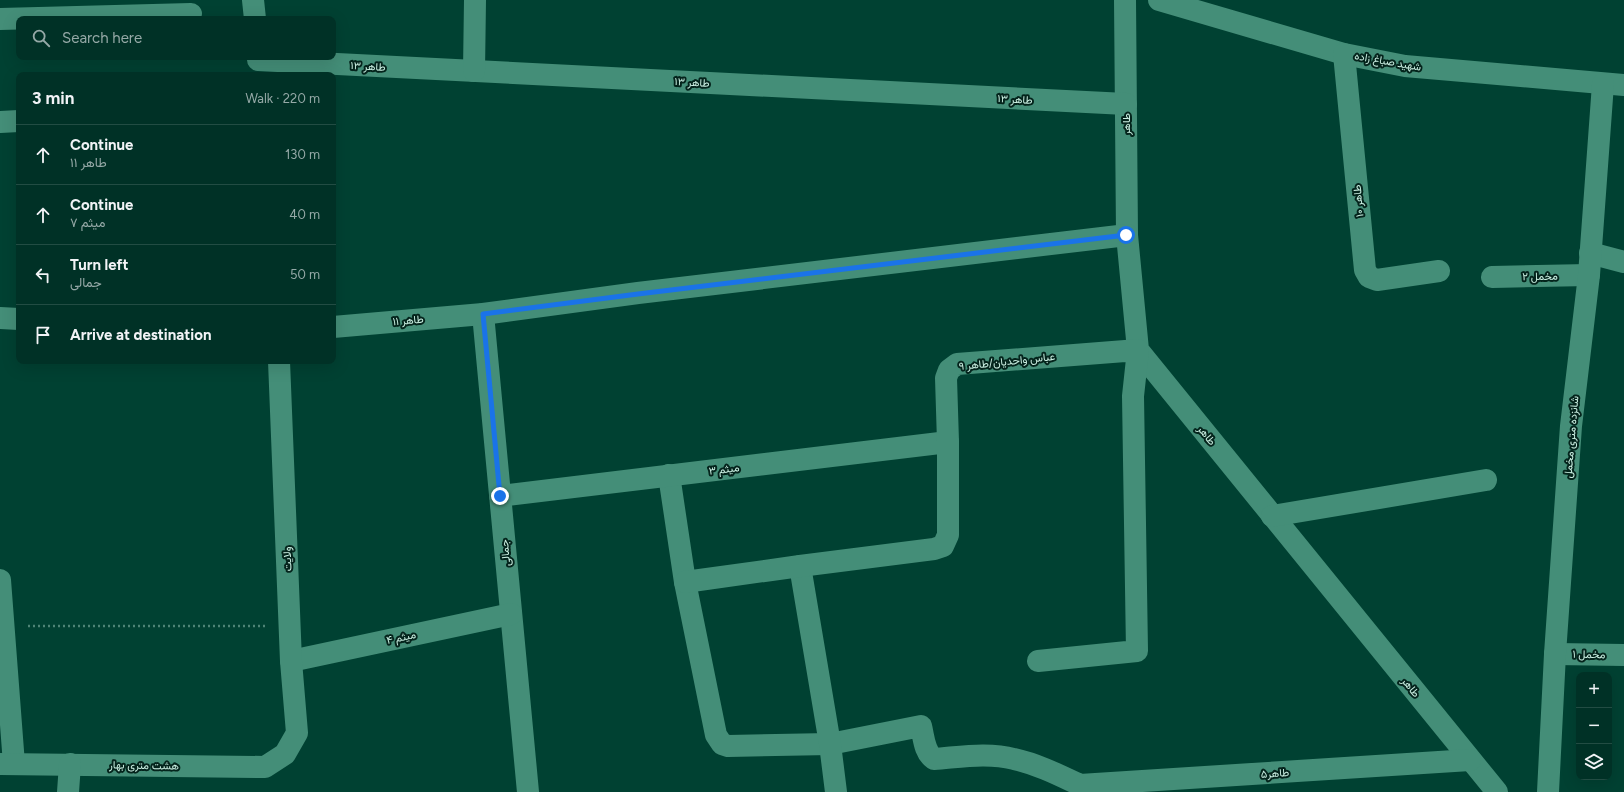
<!DOCTYPE html>
<meta charset="utf-8">
<style>
:root{--surface:#003126;--page:#0a392e;--text:#f1f3f6;--muted:#95a9a7;--line:#224c43}
body{margin:0;font-family:Figtree,Vazirmatn,sans-serif;background:var(--page);color:var(--text)}
.controls{position:absolute;right:12px;bottom:12px;display:grid;overflow:hidden;border-radius:8px;box-shadow:0 4px 16px #0002}
.controls button{width:36px;height:36px;display:grid;place-items:center;padding:0;border:0;border-bottom:1px solid var(--line);background:var(--surface);color:var(--text);font:20px sans-serif}
.stop{position:absolute;width:12px;height:12px;margin:-9px;border:3px solid #1a73e8;border-radius:50%;background:#fff}
.stop.end{background:#1a73e8;border-color:#fff;box-shadow:0 1px 4px #0008}
.list{margin:0;padding:0;list-style:none}
h2{display:flex;justify-content:space-between;align-items:center;height:52px;margin:0;padding:0 16px;font-size:17px}
h2 small{font-size:13px;font-weight:400;color:var(--muted)}
.list li{display:grid;grid-template-columns:26px 1fr auto;gap:12px;align-items:center;box-sizing:border-box;height:60px;padding:0 16px;border-top:1px solid var(--line)}
.list b{display:block;font-size:15px;white-space:nowrap}
.list p{margin:0;font-size:13px;white-space:nowrap;color:var(--muted)}
.list em{font-size:13px;font-style:normal;color:var(--muted)}
.icon{flex:none;width:22px;height:22px;fill:none;stroke:currentColor;stroke-width:2;stroke-linecap:round;stroke-linejoin:round}
.map{position:relative;flex:none;width:1624px;height:792px;overflow:hidden}
.search{position:absolute;background:var(--surface);box-shadow:0 4px 16px #0002;left:16px;top:16px;width:320px;height:44px;display:flex;align-items:center;gap:10px;box-sizing:border-box;padding:0 14px;border-radius:8px;color:var(--muted);font-size:15px}
.panel{position:absolute;background:var(--surface);box-shadow:0 4px 16px #0002;left:16px;top:72px;width:320px;height:292px;border-radius:8px}
.map>svg:first-child{display:block}
.lines{fill:none;stroke-linecap:round;stroke-linejoin:round}
.path{stroke:#4e8476;stroke-width:2.5;stroke-dasharray:2 3;stroke-linecap:butt}
.street{stroke:#448e78;stroke-width:22}
.route{stroke:#1a73e8;stroke-width:5}
.labels{text-anchor:middle;stroke-width:4;stroke-linejoin:round;paint-order:stroke}
.street-label{font-size:11px;fill:#cbefe2;stroke:#04241c}
</style>
<div class="map">
<svg width="1624" height="792" viewBox="0 0 1624 792">
<rect width="100%" height="100%" fill="#004132"/>
<g class="lines">
<!-- path -->
<path class="path" d="M28,626H267"/>
<!-- street -->
<g class="street">
<path d="M253,0L255,19"/>
<path d="M1125,0L1127,235L1138,350L1497,792"/>
<path d="M1159,0L1344,54L1405,66L1624,85"/>
<path d="M0,19L191,14"/>
<path d="M1344,54L1365,270L1369,277L1377,280L1439,271"/>
<path d="M258,60L1126,104"/>
<path d="M474,71L475,0"/>
<path d="M0,122L19,121"/>
<path d="M1590,253L1624,262"/>
<path d="M1492,277L1589,275"/>
<path d="M483,314L528,792"/>
<path d="M0,318L19,319"/>
<path d="M333,327L483,314L638,293L1127,235"/>
<path d="M669,475L685,582L716,735L722,744L728,746L830,744L921,726C924,738 924,752 934,759C961,757 988,752 1014,759C1037,764 1059,775 1080,785L1470,760"/>
<path d="M500,496L948,442"/>
<path d="M1272,516L1486,480"/>
<path d="M800,566L830,744L836,792"/>
<path d="M0,580L14,764"/>
<path d="M685,582L800,566L934,549L943,546L948,535V442L946,378L949,370L957,364L1138,350L1133,396L1137,651L1038,661"/>
<path d="M1555,654L1624,655"/>
<path d="M291,661L511,614"/>
<path d="M0,764L265,767L285,754L297,733L291,661L279,361"/>
<path d="M68,792L70,764"/>
<path d="M1548,792L1555,654L1571,426L1589,275L1603,84"/>
</g>
</g>
<g class="lines">
<!-- route -->
<path class="route" d="M500,496L483,314L638,294L1126,235"/>
</g>
<g class="labels">
<!-- street labels -->
<g class="street-label">
<text transform="translate(1388 61) rotate(10)" y="4">شهید صباغ زاده</text>
<text transform="translate(368 66) rotate(3)" y="4">طاهر ۱۳</text>
<text transform="translate(692 82) rotate(3)" y="4">طاهر ۱۳</text>
<text transform="translate(1015 99) rotate(3)" y="4">طاهر ۱۳</text>
<text transform="translate(1126 124) rotate(-90)" y="4">طاهر</text>
<text transform="translate(1358 201) rotate(-95)" y="4">طاهر ۱۰</text>
<text transform="translate(1540 276) rotate(-1)" y="4">مخمل ۲</text>
<text transform="translate(408 320) rotate(-5)" y="4">طاهر ۱۱</text>
<text transform="translate(1007 361) rotate(-6)" y="4">عباس واحدیان/طاهر ۹</text>
<text transform="translate(1207 435) rotate(51)" y="4">طاهر</text>
<text transform="translate(1571 437) rotate(-85)" y="4">شانزده متری مخمل</text>
<text transform="translate(724 469) rotate(-7)" y="4">میثم ۳</text>
<text transform="translate(505 553) rotate(-95)" y="4">جمالی</text>
<text transform="translate(287 559) rotate(-92)" y="4">ولایت</text>
<text transform="translate(401 637) rotate(-12)" y="4">میثم ۴</text>
<text transform="translate(1589 654) rotate(1)" y="4">مخمل ۱</text>
<text transform="translate(1411 687) rotate(51)" y="4">طاهر</text>
<text transform="translate(144 765) rotate(1)" y="4">هشت متری بهار</text>
<text transform="translate(1275 773) rotate(-4)" y="4">طاهر۵</text>
</g>
</g>
</svg>
<div class="controls">
<button>+</button>
<button>−</button>
<button><svg class="icon" aria-label="layers" viewBox="0 0 24 24"><path d="M12 4l9 5-9 5-9-5zM3 14l9 5 9-5"/></svg></button>
</div>
<div class="stop" style="left:1126px;top:235px"></div>
<div class="stop end" style="left:500px;top:496px"></div>
<div class="search"><svg class="icon" aria-label="search" viewBox="0 0 24 24"><circle cx="10" cy="10" r="6"/><path d="M15 15l6 6"/></svg>Search here</div>
<section class="panel">
<h2>3 min<small>Walk · 220 m</small></h2>
<ul class="list">
<li><svg class="icon" aria-label="ahead" viewBox="0 0 24 24"><path d="M12 20V5M6 11l6-6 6 6"/></svg><div><b>Continue</b><p>طاهر ۱۱</p></div><em>130 m</em></li>
<li><svg class="icon" aria-label="ahead" viewBox="0 0 24 24"><path d="M12 20V5M6 11l6-6 6 6"/></svg><div><b>Continue</b><p>میثم ۷</p></div><em>40 m</em></li>
<li><svg class="icon" aria-label="left" viewBox="0 0 24 24"><path d="M17 20v-9H6M10 6l-5 5 5 5"/></svg><div><b>Turn left</b><p>جمالی</p></div><em>50 m</em></li>
<li><svg class="icon" aria-label="arrive" viewBox="0 0 24 24"><path d="M6 21V4h12l-3 4 3 4H6"/></svg><div><b>Arrive at destination</b></div></li>
</ul>
</section>
</div>
